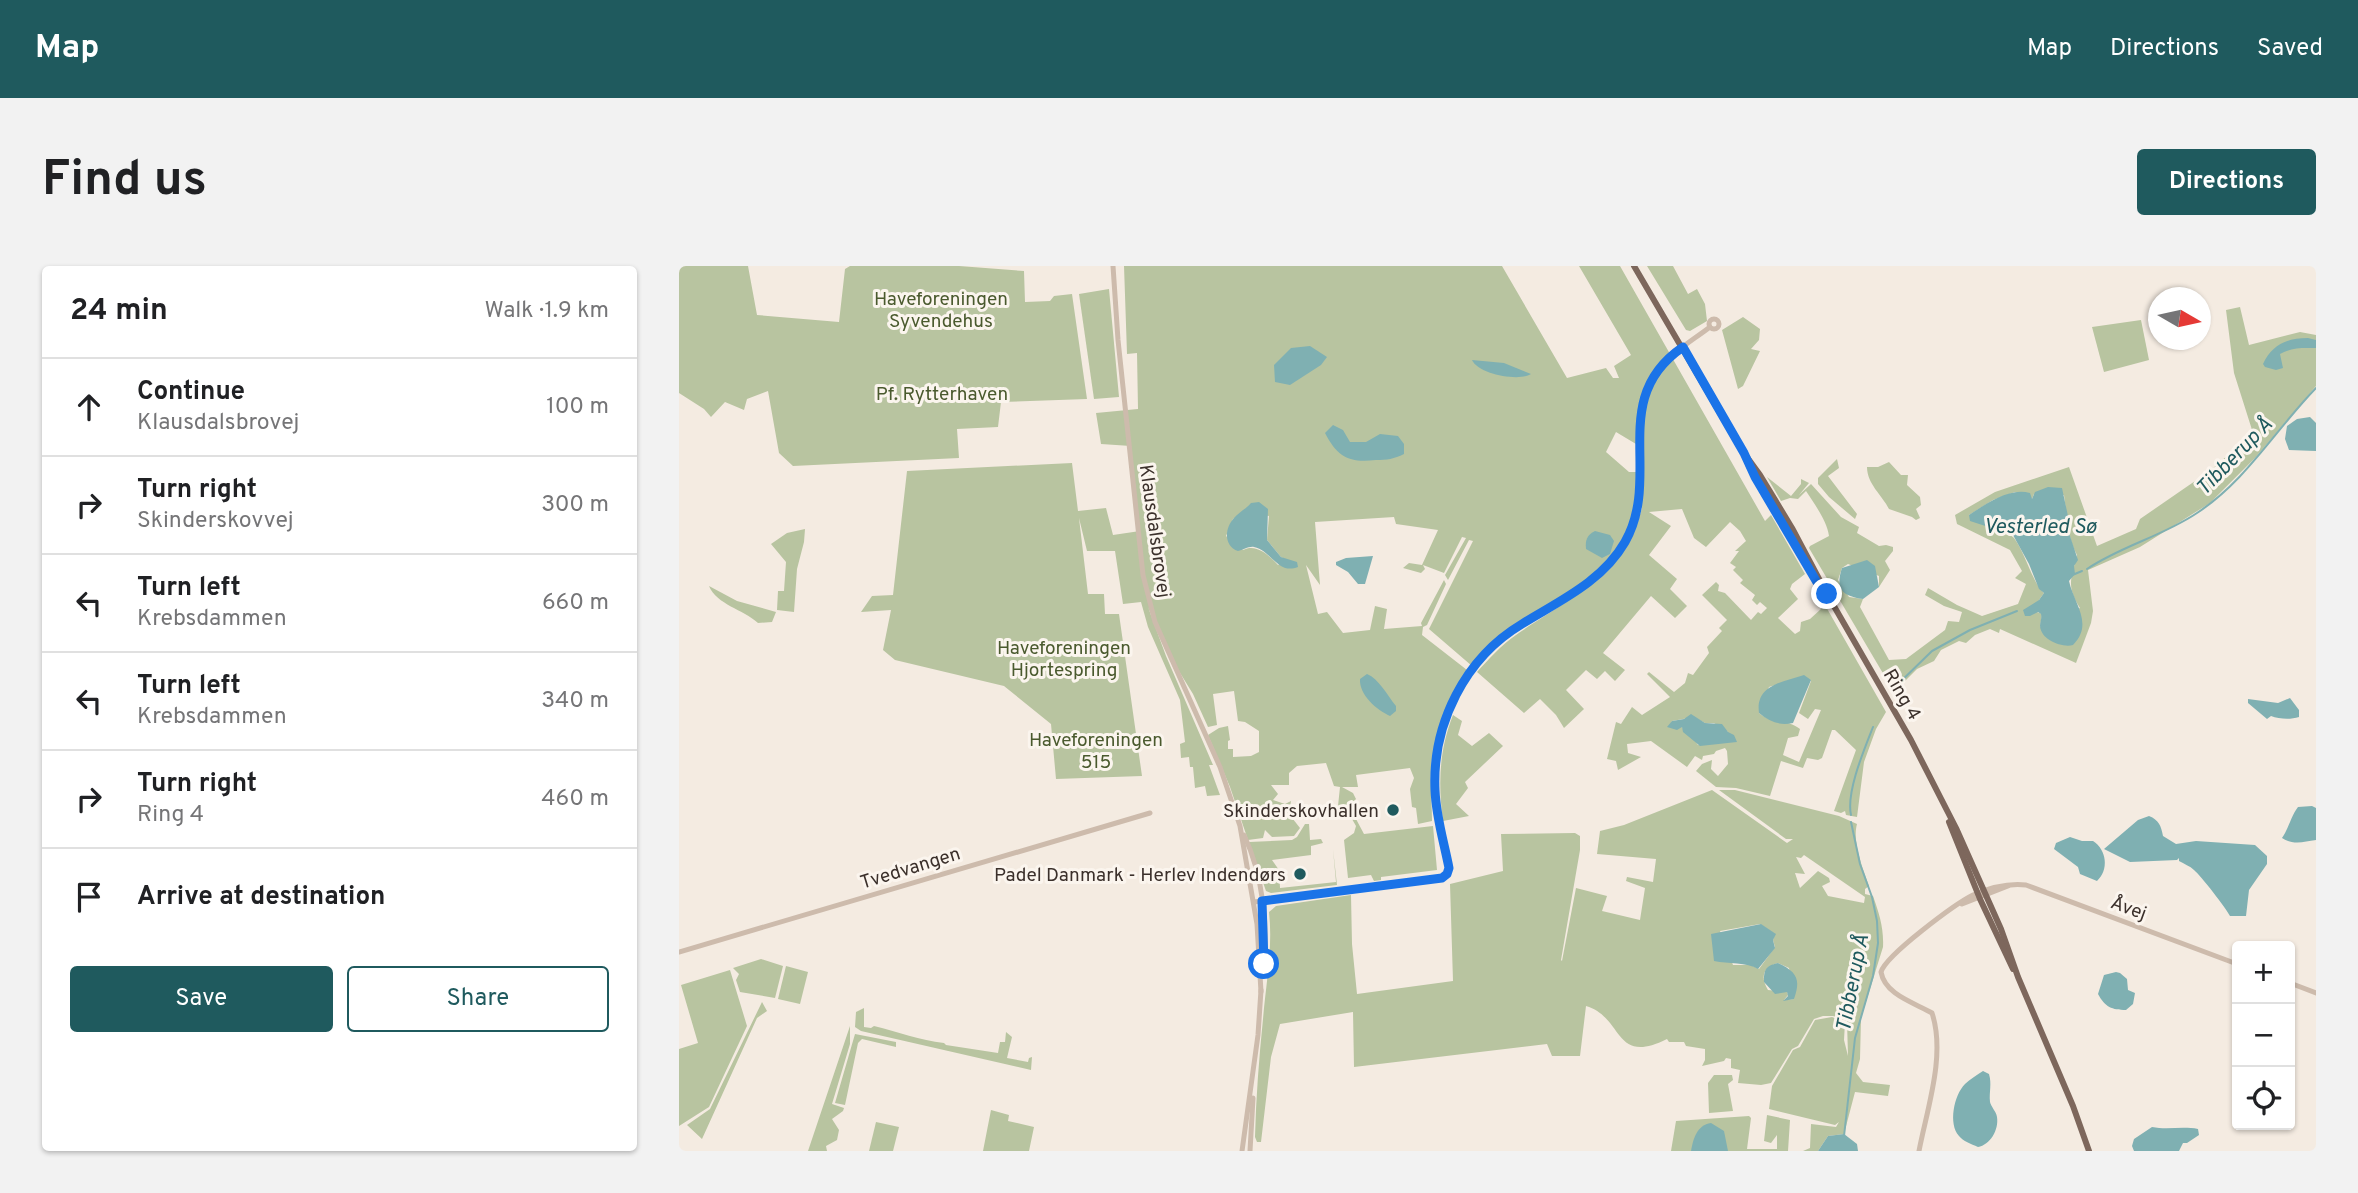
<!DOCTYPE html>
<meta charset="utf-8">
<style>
:root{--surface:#fff;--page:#f2f2f2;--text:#202124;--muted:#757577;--line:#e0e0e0;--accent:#1f5a5e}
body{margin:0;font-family:Overpass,sans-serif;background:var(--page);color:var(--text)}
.controls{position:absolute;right:21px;bottom:21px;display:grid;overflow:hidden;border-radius:7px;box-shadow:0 2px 5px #0004}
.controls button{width:63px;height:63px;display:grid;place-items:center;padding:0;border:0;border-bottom:2px solid var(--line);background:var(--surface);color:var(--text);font:35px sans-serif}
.compass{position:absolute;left:1469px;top:21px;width:63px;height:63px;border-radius:50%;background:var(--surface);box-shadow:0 2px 5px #0004;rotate:99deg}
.stop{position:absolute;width:21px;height:21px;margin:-16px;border:5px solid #1a73e8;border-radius:50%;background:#fff}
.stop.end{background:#1a73e8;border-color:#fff;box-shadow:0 2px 7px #0008}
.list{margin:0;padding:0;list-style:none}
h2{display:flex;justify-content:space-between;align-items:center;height:91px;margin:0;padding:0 28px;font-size:30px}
h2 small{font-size:23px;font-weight:400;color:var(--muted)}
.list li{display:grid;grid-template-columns:46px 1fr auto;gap:21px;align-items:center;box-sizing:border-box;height:98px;padding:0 28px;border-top:2px solid var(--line)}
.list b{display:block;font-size:26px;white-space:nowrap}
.list p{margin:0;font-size:23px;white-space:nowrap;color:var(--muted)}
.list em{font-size:23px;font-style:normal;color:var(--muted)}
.actions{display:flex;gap:14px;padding:21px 28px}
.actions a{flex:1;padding:16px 0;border:2px solid var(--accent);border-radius:7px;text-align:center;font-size:24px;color:var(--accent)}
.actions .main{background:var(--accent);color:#fff}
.icon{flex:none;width:38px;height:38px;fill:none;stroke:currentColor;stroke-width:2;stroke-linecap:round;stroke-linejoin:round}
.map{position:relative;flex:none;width:1637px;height:885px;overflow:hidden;border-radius:7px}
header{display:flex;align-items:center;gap:42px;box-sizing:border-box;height:98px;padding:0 35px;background:var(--accent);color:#fff}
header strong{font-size:33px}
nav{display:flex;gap:38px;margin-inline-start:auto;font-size:24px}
.intro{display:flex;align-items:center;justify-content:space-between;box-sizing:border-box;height:168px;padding:0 42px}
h1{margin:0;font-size:49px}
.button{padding:18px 32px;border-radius:7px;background:var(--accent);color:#fff;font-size:24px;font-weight:700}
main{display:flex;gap:42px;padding:0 42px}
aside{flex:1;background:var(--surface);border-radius:7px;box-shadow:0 2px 5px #0004}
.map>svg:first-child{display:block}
.green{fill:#b8c4a0;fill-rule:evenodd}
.water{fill:#7fb0b2}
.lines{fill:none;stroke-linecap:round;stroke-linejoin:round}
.stream{stroke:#7fb0b2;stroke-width:2}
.minor{stroke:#cdbbac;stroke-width:5}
.major{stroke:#7d675c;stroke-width:6}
.route{stroke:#1a73e8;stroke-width:9}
.poi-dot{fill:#1f5a5e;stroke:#fbf5ee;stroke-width:2.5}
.labels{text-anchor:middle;stroke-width:6;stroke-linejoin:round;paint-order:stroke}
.park-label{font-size:19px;fill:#4a5a2e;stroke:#fbf5ee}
.street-label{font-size:19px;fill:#3b302b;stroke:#fbf5ee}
.poi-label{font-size:19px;fill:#3b302b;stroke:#fbf5ee;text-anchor:end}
.water-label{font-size:21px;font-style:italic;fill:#1f5a5e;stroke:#fbf5ee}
</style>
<header>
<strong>Map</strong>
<nav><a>Map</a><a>Directions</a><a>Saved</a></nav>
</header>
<div class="intro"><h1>Find us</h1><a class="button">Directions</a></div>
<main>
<aside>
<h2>24 min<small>Walk · 1.9 km</small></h2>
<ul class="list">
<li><svg class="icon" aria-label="ahead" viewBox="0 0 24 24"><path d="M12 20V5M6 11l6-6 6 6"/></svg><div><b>Continue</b><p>Klausdalsbrovej</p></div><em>100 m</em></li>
<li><svg class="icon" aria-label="right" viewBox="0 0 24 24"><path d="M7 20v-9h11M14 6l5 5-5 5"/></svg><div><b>Turn right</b><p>Skinderskovvej</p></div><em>300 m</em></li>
<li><svg class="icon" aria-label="left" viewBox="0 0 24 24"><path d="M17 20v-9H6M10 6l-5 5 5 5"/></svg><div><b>Turn left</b><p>Krebsdammen</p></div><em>660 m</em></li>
<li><svg class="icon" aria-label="left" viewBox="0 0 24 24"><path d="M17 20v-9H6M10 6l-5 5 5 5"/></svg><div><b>Turn left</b><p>Krebsdammen</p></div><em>340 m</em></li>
<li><svg class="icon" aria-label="right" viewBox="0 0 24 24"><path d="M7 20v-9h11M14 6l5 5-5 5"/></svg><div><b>Turn right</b><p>Ring 4</p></div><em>460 m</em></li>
<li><svg class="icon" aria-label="arrive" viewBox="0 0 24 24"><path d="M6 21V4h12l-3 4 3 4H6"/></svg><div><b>Arrive at destination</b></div></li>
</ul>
<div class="actions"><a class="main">Save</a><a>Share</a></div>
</aside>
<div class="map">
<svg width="1637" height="885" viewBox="0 0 1637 885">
<rect width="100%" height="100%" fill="#f4ebe1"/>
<!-- green -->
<g class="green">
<path d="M0,0H69L78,49L160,56L166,3L171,0H280L345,5L346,36L371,35L375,30L393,28L408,133L322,136L319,161L278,163L280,192L114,200L100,187L89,125L68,133L65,144L46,136L32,151L25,143L0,127Z"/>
<path d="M445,0H823L888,112L927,102L934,112H940L935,100L952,89L900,0H941L1086,255L1092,249L1126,308L1113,318L1111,323L1119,333L1099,352L1116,368L1121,365L1122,356L1131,353L1142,343L1139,335L1142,332L1207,446L1197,463L1185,496L1178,551L1167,549L1166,545L1162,547L1155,545L1177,484L1156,464H1153L1143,492L1139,494L1128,492L1124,502L1102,495L1091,530L1057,522L1037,521L1017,505L1023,498L1033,494L1032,503L1039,510L1049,498L1048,485L1046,482L1037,485L1035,488L1024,490L1023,494L1016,490L1008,501L972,475L948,478L949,487L962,491L939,504L937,495L928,493L937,456L942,458L953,441L963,449L991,431L968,408L970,406L995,426L1006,417L1009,407L1014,409L1030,387L1028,381L1043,365L1040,362L1048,354L1023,329L1037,316L1040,319L1039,325L1046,327L1072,354L1079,346L1082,348L1088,342L1081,336L1078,339L1073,334L1076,329L1061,317L1064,314L1054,304L1057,301L1051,297L1060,285H1056L1067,275L1061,265L1051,256L1027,281L1015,272L1003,243L970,246L992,260L970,289L998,313L991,323L1008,340L996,352L972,330L924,387L946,404L936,415L926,405L918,413L907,404L887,424L905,443L885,462L877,449L861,433L845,447L798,406C810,393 822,379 837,369C890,332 945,309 963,242L958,240C951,259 944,277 931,293C901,329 842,357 803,385L793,400L750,363L794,275L790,274L769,314L766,309L787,272L783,271L765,307L744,299L746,303L742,307L724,302L730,297L743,299L759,264L717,258L715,251L636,256L641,319L627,299L639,348L648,346L664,367L691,364L696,340L708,343L705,363L743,360L742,357L765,314L767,318L748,359L744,361L743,369L788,404C772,434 756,465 752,501C751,519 753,538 753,555L739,558L737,542L733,541L731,523L735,512L731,502L677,509L679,521H663L674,527L677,533C673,538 665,541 659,540L661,521L655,520L647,497L618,500L610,507V519H592L599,528L594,534L606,538L612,535L610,548L621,562L615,570L593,571L586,564L584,572L569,574L551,521L529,469L540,462L549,460L551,474L549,475V483H554V491L572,490L580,486V465L566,456L559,455L555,425L534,428L538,459L529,461L514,428L490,389L469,341L487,390L534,499H530L541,529L528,530L526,520L516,522L514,501H511L510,491L502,492L501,478L506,476L501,434L469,361L462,336L444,338L436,285H408L400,252L409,328H425L426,348H440L463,510L377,513L372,458L325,420L216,394L204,384L212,344L182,346L193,330L214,329L228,205L393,197L399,245L427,242L434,269L461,265L452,180L422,178L417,147L459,143L458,87L448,88ZM937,166L957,178V206H950L927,186ZM565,246L590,250L588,274L602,291L608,294L599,299C590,289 577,277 564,284L547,270L554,253ZM1125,410L1132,415L1120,447L1129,453L1136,443L1142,444L1120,496L1104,489L1109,472L1119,470L1121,463C1109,453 1093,458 1080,447L1090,421ZM1015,451L1026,457H1035L1049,466L1019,479C1014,471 1006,468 1003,461H991L993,455Z"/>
<path d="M968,0H994L1009,28L1018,23L1026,38L1028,55L1011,65L1007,64Z"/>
<path d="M430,23L440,131L415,133L400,28Z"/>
<path d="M1561,41L1570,79L1621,66L1637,69V120L1576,192L1531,237L1461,281L1409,304L1414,345L1412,357L1397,397L1321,363L1320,367L1311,363L1296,369L1287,377L1280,375L1262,384L1255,395L1238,403L1215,426L1130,282L1131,280L1150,270C1148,255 1136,239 1127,225L1119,233L1111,232L1102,235L1088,211L1112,230L1122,218V213L1130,217L1120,229L1132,218L1162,251L1180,261L1178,267L1200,280L1207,279L1214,281V285L1206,295L1211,304L1200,321V310L1169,298L1163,302L1159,314L1170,331L1184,333L1181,341L1210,394L1227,393L1266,364L1269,355L1280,356L1283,346L1265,340L1246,329L1249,322L1278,339L1303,350L1339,338L1347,318L1336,312L1343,305L1331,284L1278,258L1276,249L1316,226L1390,201L1418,280L1457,263L1461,253L1532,204L1574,167L1555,107L1547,44ZM1336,226L1353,233L1355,228L1385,229C1388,250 1388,271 1398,289C1392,313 1387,320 1401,342L1361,361L1363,348L1358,346L1360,334L1365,327C1354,318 1346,286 1335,272C1331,267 1299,254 1290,249L1314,234Z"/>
<path d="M1064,51L1081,63L1080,74L1072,83L1081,85L1064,120L1059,123L1043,64Z"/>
<path d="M1462,54L1470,94L1425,106L1413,61Z"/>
<path d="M1158,193L1160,202L1149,210L1178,248L1176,253L1150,231L1139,218V212Z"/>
<path d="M1210,196L1222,209H1229L1228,219L1241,231L1242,239L1237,243L1241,252L1237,254L1233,251L1210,243C1203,229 1188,218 1188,201H1199Z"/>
<path d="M126,263L125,276L118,303L115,346L98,344L99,325H105L107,296L92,278L108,267Z"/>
<path d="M30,320L58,335L97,346L93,356L79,357C64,343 38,339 30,320Z"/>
<path d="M774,449L783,455L779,469L793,480L810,467L824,480L786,516L789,522L777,538L790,550L764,555C759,517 760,485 774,449Z"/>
<path d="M1033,524L1108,577L1114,573H1107L1040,524H1056L1160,550L1178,558C1173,576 1184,603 1190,620L1186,623V628L1194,630C1200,647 1205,662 1204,681L1182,752L1181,793L1177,807L1184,816L1211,819L1209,830L1176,826L1165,868L1149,870L1139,885H1124L1131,882L1132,858L1157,861L1160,856L1156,859L1090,843L1093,820L1114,784L1121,781L1136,754L1153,751L1166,756L1165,774L1169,790L1168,755L1154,750H1144L1135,753L1119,780L1113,783L1092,817L1082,819L1059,817L1061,804L1052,802V793L1047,792L1045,795L1023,800L1026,794V783L1007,780L1005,776H990L988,773C934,800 945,751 907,740L901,790H873L868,778L675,801L674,746L601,758L592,791L582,876H578L576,871C577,831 580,792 584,753C587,718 594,681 590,646L597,640L672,629L673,678L678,728L774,715L771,618L824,605L822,568L896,567L901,570V584L882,694L883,695L897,622L928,630L923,645L961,654L966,622L947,615L948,611L974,616L977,593L918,588L921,565L945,559ZM1125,589L1186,631L1185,637L1149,630L1143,620L1151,616L1150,612L1139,605L1121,622L1116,607L1126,608L1117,591L1122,592ZM1081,658L1096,668L1094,674L1096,681L1080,703L1072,699H1054L1041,665ZM1099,697L1110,702L1115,733L1105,734L1109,729L1108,726L1089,724C1081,711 1084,701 1099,697Z"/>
<path d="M673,553H677L685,568L754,560L758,604L702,611V614L695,615L692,609L669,612L665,574L675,567L677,560Z"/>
<path d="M626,558H630L631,574L642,573L644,577L632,580V589L593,594L600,604L601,622L657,616L654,583L658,619L592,627L587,625L570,576L613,574L618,571Z"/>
<path d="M82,693L104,700L96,732L61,726L57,714L60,708L54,702Z"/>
<path d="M107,700L129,706L121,738L99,733Z"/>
<path d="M51,704L68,760L30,841L0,860V783L19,777L2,719Z"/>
<path d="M83,736L88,745L78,752L23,873L8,859L31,843Z"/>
<path d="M185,742V761L192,762L195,760C219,766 241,774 265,777L267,779L319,787L321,776H326L327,766L333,771L328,792L349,796L350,792L353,791L352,804L182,765L176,761L177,746Z"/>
<path d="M171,760V778L153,838L165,842L164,845L153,853L160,864L158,874L147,880L148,885H129Z"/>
<path d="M176,768L217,776V781L183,773L179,777L166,839L156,837Z"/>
<path d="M1035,809H1053L1054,814L1049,818L1054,845L1030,847L1029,817Z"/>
<path d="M312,844L330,849L329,855L355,861L350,885H304Z"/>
<path d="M1088,849L1111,854L1109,885H992L997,855L1070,850L1072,852L1068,883H1098V869L1092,877L1085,875Z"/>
<path d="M197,856L220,861L214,885H190Z"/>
</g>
<!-- water -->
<g class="water">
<path d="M1629,72L1637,74V82C1623,82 1614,81 1601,88L1604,102L1597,104L1586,101L1584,98C1593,78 1609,72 1629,72Z"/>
<path d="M631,80L648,91L642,99L611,119L596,116L595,99L612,82Z"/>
<path d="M793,94L825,97L852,108C840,116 799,108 793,94Z"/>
<path d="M1631,151L1637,157V185L1610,184L1606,173L1608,160L1618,153Z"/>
<path d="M654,159L664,164L671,176H687L701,168L719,170L725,178V188C715,193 708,194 697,194C671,197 659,192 646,167Z"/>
<path d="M1369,221L1383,222L1389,250V264L1399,294L1395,300L1396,308L1390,315C1395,338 1415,358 1394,379C1383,382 1362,374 1361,360C1361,356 1363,352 1362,348L1359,346L1351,350H1346L1344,344L1360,334L1365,327L1360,323L1350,298L1334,269L1291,255L1290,249C1307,238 1330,221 1351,227L1353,233L1356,226Z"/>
<path d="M580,236L589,243L588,274L602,291L618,296L619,301C599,309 593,285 575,281C570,280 564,284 559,285C545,280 545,263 555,252C560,246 567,243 572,237Z"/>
<path d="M916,265L931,269L935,275L931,288L923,292L907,283C906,274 908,269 916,265Z"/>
<path d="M694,290L686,318H679L669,306L657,299V296L667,292Z"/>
<path d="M1188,294L1196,300L1200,321L1184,333C1163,330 1156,323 1163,302Z"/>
<path d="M688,408C700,413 708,429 717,440V445L711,450C698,444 680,429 681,413Z"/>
<path d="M1125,409L1132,414L1114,457C1101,460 1091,456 1080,447C1076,419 1104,416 1125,409Z"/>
<path d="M1611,432L1620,444V451C1611,454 1600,453 1592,450L1588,453L1569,437V433L1599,437Z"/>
<path d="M1012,448L1026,457L1043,458L1049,466L1055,469L1058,476L1021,480L1004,466L1003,461L998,464L988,461L993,455L1005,453Z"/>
<path d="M1633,540L1637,542V574C1624,576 1614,579 1603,572C1610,562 1612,550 1619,541Z"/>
<path d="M1470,550C1480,554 1482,560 1484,570L1497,578L1517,575L1576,579L1588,590V598L1570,624L1567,650H1551C1547,642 1522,610 1515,604C1511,600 1505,598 1500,595V592L1498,594L1451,596L1425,583L1459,554Z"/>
<path d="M1391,571L1403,575H1414C1428,584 1430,604 1418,615L1401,608L1399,601L1375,583L1377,577Z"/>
<path d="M1082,658L1097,668L1094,674L1096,682L1079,703C1068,696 1049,698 1035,695L1032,668Z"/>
<path d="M1099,697C1118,706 1122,713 1115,733L1104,735L1109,730L1108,726L1096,728L1085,716C1085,704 1086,700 1099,697Z"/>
<path d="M1437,706L1441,707L1448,713L1449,724L1456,727L1454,738L1447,744C1433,744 1426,741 1419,728L1425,709Z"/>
<path d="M1304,805L1310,808C1313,818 1310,826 1311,836C1312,841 1317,845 1318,851C1320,864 1311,879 1299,881C1292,878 1284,875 1280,870C1269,858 1275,829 1286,818C1291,813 1298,809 1304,805Z"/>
<path d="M1032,857L1045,865L1049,885H1012C1014,873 1018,859 1032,857Z"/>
<path d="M1473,861C1488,864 1504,860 1519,863L1520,869L1508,877H1504L1500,885H1455L1453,880L1455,873Z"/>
<path d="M1165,868L1178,878L1179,885H1139L1149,870Z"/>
</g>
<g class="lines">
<!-- stream -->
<g class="stream">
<path d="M1408,303C1442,280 1484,270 1518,247C1567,215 1597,163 1637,122"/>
<path d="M1391,310L1403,305"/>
<path d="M1216,421L1253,385L1291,364L1338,345"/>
<path d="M1172,549C1167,526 1185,484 1194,461"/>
<path d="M1165,870L1176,772L1194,710L1199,677L1198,655L1193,631L1181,598L1172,556"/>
</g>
<!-- minor -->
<g class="minor">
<path d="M434,0L439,74L464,309L476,356L541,501L561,560L578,658L582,726"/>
<circle cx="1035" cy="58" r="5"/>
<path d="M565,569C584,609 590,663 584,707"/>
<path d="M575,636L763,612L768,608L770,602C766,583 760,564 757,545C748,473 780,394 844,357C881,335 924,315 946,275C979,216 938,154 981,101C995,85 1014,74 1031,61"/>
<path d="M1283,638L1329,620"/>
<path d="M0,686L471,547"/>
<path d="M1611,717L1637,727"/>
<path d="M563,885L579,769L582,724"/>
<path d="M571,885L574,832"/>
<path d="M1240,885C1248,843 1267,789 1253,747C1236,737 1206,729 1202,706C1207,689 1276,638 1294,629C1310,622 1329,617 1347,619L1558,698"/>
</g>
<!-- major -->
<g class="major">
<path d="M955,0L1065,188"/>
<path d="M1065,187L1081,209L1113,262L1148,328L1232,474L1277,562L1322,663L1339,711L1394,840L1410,885"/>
<path d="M1069,198L1094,243L1142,321"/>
<path d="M1270,556L1301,633L1334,703"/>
</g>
</g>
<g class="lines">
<!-- route -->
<path class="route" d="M585,698L583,635L763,612L768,608L770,602C765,576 757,551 756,524C753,458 786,392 843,358C880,335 923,316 946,276C984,209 928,133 1004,81L1065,187L1076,211L1139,318L1148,328"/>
</g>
<!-- markers -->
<g class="poi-dot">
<circle cx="714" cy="544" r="7"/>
<circle cx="621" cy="608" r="7"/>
</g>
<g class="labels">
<!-- park labels -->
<g class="park-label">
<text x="262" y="39">Haveforeningen<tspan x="262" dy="22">Syvendehus</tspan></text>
<text x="263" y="134">Pf. Rytterhaven</text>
<text x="385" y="388">Haveforeningen<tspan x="385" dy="22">Hjortespring</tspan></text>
<text x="417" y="480">Haveforeningen<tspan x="417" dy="22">515</tspan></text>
</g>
<!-- street labels -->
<g class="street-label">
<text transform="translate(477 265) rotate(82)" y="7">Klausdalsbrovej</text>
<text transform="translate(1224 428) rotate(60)" y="7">Ring 4</text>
<text transform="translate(231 601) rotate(-17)" y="7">Tvedvangen</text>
<text transform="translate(1450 641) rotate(20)" y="7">Åvej</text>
</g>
<!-- poi labels -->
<g class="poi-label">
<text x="700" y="551">Skinderskovhallen</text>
<text x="607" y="615">Padel Danmark - Herlev Indendørs</text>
</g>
<!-- water labels -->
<g class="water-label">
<text transform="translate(1555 190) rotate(-46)" y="7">Tibberup Å</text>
<text x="1361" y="267">Vesterled Sø</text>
<text transform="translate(1173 717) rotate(-79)" y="7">Tibberup Å</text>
</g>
</g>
</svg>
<div class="controls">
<button>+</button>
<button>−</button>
<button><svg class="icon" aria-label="locate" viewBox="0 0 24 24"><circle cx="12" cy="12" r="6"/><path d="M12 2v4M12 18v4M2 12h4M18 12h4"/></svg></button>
</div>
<svg class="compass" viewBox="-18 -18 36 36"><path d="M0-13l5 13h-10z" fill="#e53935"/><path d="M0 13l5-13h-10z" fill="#757577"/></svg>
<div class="stop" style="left:585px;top:698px"></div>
<div class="stop end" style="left:1148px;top:328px"></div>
</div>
</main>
